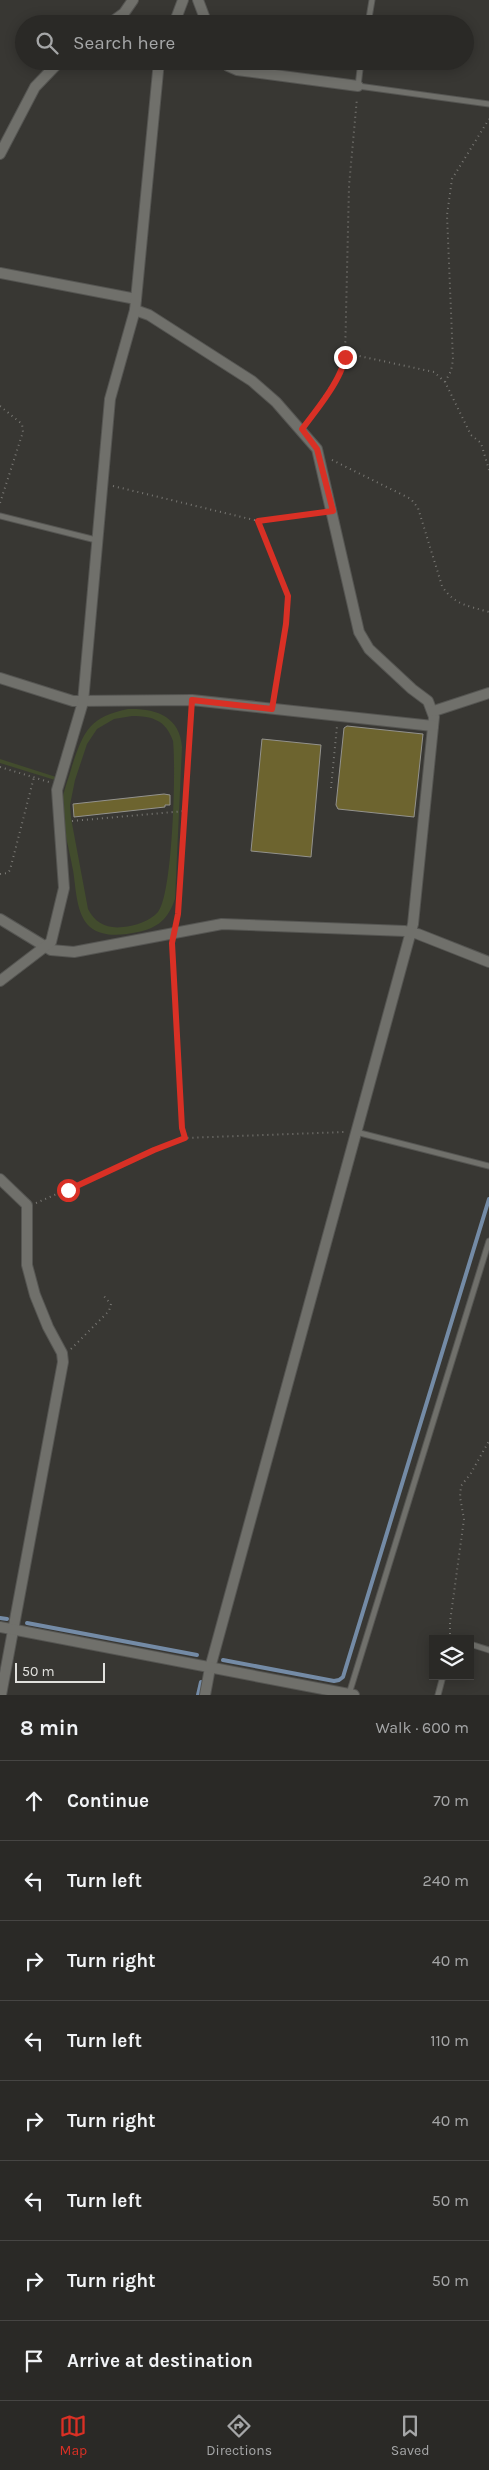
<!DOCTYPE html>
<meta charset="utf-8">
<style>
:root{--surface:#2a2926;--page:#32312e;--text:#f1f3f6;--muted:#a5a6a7;--line:#464543;--accent:#d93025}
body{margin:0;font-family:Karla,sans-serif;background:var(--page);color:var(--text)}
.controls{position:absolute;right:15px;bottom:15px;display:grid;overflow:hidden;border-radius:0px;box-shadow:0 2px 12px #0003}
.controls button{width:45px;height:45px;display:grid;place-items:center;padding:0;border:0;border-bottom:1px solid var(--line);background:var(--surface);color:var(--text);font:25px sans-serif}
.scale{position:absolute;left:15px;bottom:12px;width:90px;box-sizing:border-box;padding-left:5px;border:2px solid #e1e1de;border-top:0;font-size:14px;line-height:18px;white-space:nowrap;color:#e1e1de;-webkit-text-stroke:4px #383733;paint-order:stroke}
.stop{position:absolute;width:15px;height:15px;margin:-11px;border:4px solid #d93025;border-radius:50%;background:#fff}
.stop.end{background:#d93025;border-color:#fff;box-shadow:0 1px 5px #0008}
.list{margin:0;padding:0;list-style:none}
h2{display:flex;justify-content:space-between;align-items:center;height:65px;margin:0;padding:0 20px;font-size:21px}
h2 small{font-size:16px;font-weight:400;color:var(--muted)}
.list li{display:grid;grid-template-columns:32px 1fr auto;gap:15px;align-items:center;box-sizing:border-box;height:80px;padding:0 20px;border-top:1px solid var(--line)}
.list b{display:block;font-size:19px;white-space:nowrap}
.list em{font-size:16px;font-style:normal;color:var(--muted)}
.icon{flex:none;width:28px;height:28px;fill:none;stroke:currentColor;stroke-width:2;stroke-linecap:round;stroke-linejoin:round}
.map{position:relative;flex:none;width:489px;height:1695px;overflow:hidden}
.search{position:absolute;background:var(--surface);box-shadow:0 2px 12px #0003;left:15px;right:15px;top:15px;height:55px;display:flex;align-items:center;gap:12px;box-sizing:border-box;padding:0 18px;border-radius:28px;color:var(--muted);font-size:19px}
.sheet{height:705px;background:var(--surface)}
nav{display:flex;justify-content:space-around;align-items:center;box-sizing:border-box;height:70px;border-top:1px solid var(--line);background:var(--surface);font-size:14px;color:var(--muted)}
nav a{display:grid;justify-items:center;gap:2px}
nav .on{color:var(--accent)}
.map>svg:first-child{display:block}
.green{fill:#424c2d;fill-rule:evenodd}
.lines{fill:none;stroke-linecap:round;stroke-linejoin:round}
.stream{stroke:#748ba6;stroke-width:4}
.building{fill:#6d642f;stroke:#93928d}
.lane-casing{stroke:#555552;stroke-width:7}
.street-casing{stroke:#555552;stroke-width:12}
.path{stroke:#787773;stroke-width:2;stroke-dasharray:1 4;stroke-linecap:butt}
.lane{stroke:#70706b;stroke-width:5}
.street{stroke:#70706b;stroke-width:10}
.route{stroke:#d93025;stroke-width:6}
</style>
<div class="map">
<svg width="489" height="1695" viewBox="0 0 489 1695">
<rect width="100%" height="100%" fill="#383733"/>
<!-- green -->
<g class="green">
<path d="M128,709C155,708 180,716 182,747L175,899C168,919 158,928 138,932C123,935 103,938 90,927C76,915 76,888 73,870C70,852 61,820 62,803C63,791 69,778 72,766C84,730 90,717 128,709ZM132,716C152,716 166,720 173,741C176,767 173,894 158,912C150,921 135,926 123,927C107,929 95,923 88,909L71,818L70,805L75,780L87,744L97,729L114,719Z"/>
<path d="M0,759L56,777L55,780L0,763Z"/>
</g>
<g class="lines">
<!-- stream -->
<g class="stream">
<path d="M0,1618L7,1619"/>
<path d="M27,1623L197,1655"/>
<path d="M223,1660L334,1681L339,1680L343,1677L489,1199"/>
<path d="M198,1695L201,1682"/>
</g>
</g>
<!-- building -->
<g class="building">
<path d="M347,726L423,734L414,817L338,809L336,805L344,728Z"/>
<path d="M262,739L321,745L311,857L251,851Z"/>
<path d="M164,794L170,795V805H165V807L74,817L73,804Z"/>
</g>
<g class="lines">
<!-- lane casing -->
<g class="lane-casing">
<g id="lane">
<path d="M368,24L372,0"/>
<path d="M361,61L358,86L489,104"/>
<path d="M0,516L96,540"/>
<path d="M356,1132L489,1166"/>
<path d="M470,1644L489,1650"/>
<path d="M349,1694L489,1241"/>
<path d="M438,1695L443,1676"/>
</g>
</g>
<!-- street casing -->
<g class="street-casing">
<g id="street">
<path d="M198,0L207,24"/>
<path d="M109,24L124,13L133,0"/>
<path d="M174,24L183,0"/>
<path d="M224,61L228,66L237,70L358,86"/>
<path d="M0,154L35,87L60,61"/>
<path d="M0,273L136,299"/>
<path d="M135,310L149,315L252,381L276,402L317,449L359,632L369,649L412,689L428,701L434,717L413,924L210,1668L205,1695"/>
<path d="M0,678L73,701L192,700L433,726"/>
<path d="M434,711L489,693"/>
<path d="M0,919L51,950L74,952L222,924L405,931L418,934L489,962"/>
<path d="M0,981L51,942L64,888L57,790L83,702L110,399L135,310L159,61"/>
<path d="M0,1179L27,1205V1265L35,1295L48,1327L62,1353L63,1362L1,1695"/>
<path d="M0,1627L354,1695"/>
</g>
</g>
<!-- path -->
<g class="path">
<path d="M345,353L434,372L445,382L471,435L481,443L489,470"/>
<path d="M445,382L451,371L453,360L447,215L452,179L489,119"/>
<path d="M0,406L22,424L23,432L0,503"/>
<path d="M308,422L343,367L345,357L349,186L357,98"/>
<path d="M332,460L411,499L418,508L442,586C454,605 469,606 489,612"/>
<path d="M113,486L254,520L321,514"/>
<path d="M258,521L288,596L286,624L273,699"/>
<path d="M0,767L49,782"/>
<path d="M331,788L337,726"/>
<path d="M72,821L185,811"/>
<path d="M0,874L8,873L10,870L34,777"/>
<path d="M177,922L192,710"/>
<path d="M172,946L182,1128L185,1138"/>
<path d="M36,1203L185,1138L345,1132"/>
<path d="M71,1349L109,1311L111,1304L102,1294"/>
<path d="M450,1639V1622L464,1519L460,1497L461,1486L471,1473L489,1441"/>
</g>
<!-- lane -->
<use href="#lane" class="lane"/>
<!-- street -->
<use href="#street" class="street"/>
</g>
<g class="lines">
<!-- route -->
<path class="route" d="M68,1190L154,1150L185,1138L182,1128L172,943L178,914L192,700L272,709L286,624L288,596L258,521L333,511L317,449L302,429C316,411 342,379 345,357"/>
</g>
</svg>
<div class="controls">
<button><svg class="icon" aria-label="layers" viewBox="0 0 24 24"><path d="M12 4l9 5-9 5-9-5zM3 14l9 5 9-5"/></svg></button>
</div>
<div class="scale">50 m</div>
<div class="stop" style="left:68px;top:1190px"></div>
<div class="stop end" style="left:345px;top:357px"></div>
<div class="search"><svg class="icon" aria-label="search" viewBox="0 0 24 24"><circle cx="10" cy="10" r="6"/><path d="M15 15l6 6"/></svg>Search here</div>
</div>
<section class="sheet">
<h2>8 min<small>Walk · 600 m</small></h2>
<ul class="list">
<li><svg class="icon" aria-label="ahead" viewBox="0 0 24 24"><path d="M12 20V5M6 11l6-6 6 6"/></svg><div><b>Continue</b></div><em>70 m</em></li>
<li><svg class="icon" aria-label="left" viewBox="0 0 24 24"><path d="M17 20v-9H6M10 6l-5 5 5 5"/></svg><div><b>Turn left</b></div><em>240 m</em></li>
<li><svg class="icon" aria-label="right" viewBox="0 0 24 24"><path d="M7 20v-9h11M14 6l5 5-5 5"/></svg><div><b>Turn right</b></div><em>40 m</em></li>
<li><svg class="icon" aria-label="left" viewBox="0 0 24 24"><path d="M17 20v-9H6M10 6l-5 5 5 5"/></svg><div><b>Turn left</b></div><em>110 m</em></li>
<li><svg class="icon" aria-label="right" viewBox="0 0 24 24"><path d="M7 20v-9h11M14 6l5 5-5 5"/></svg><div><b>Turn right</b></div><em>40 m</em></li>
<li><svg class="icon" aria-label="left" viewBox="0 0 24 24"><path d="M17 20v-9H6M10 6l-5 5 5 5"/></svg><div><b>Turn left</b></div><em>50 m</em></li>
<li><svg class="icon" aria-label="right" viewBox="0 0 24 24"><path d="M7 20v-9h11M14 6l5 5-5 5"/></svg><div><b>Turn right</b></div><em>50 m</em></li>
<li><svg class="icon" aria-label="arrive" viewBox="0 0 24 24"><path d="M6 21V4h12l-3 4 3 4H6"/></svg><div><b>Arrive at destination</b></div></li>
</ul>
</section>
<nav>
<a class="on"><svg class="icon" aria-label="map" viewBox="0 0 24 24"><path d="M3 6l6-2 6 2 6-2v14l-6 2-6-2-6 2zM9 4v14M15 6v14"/></svg>Map</a>
<a><svg class="icon" aria-label="directions" viewBox="0 0 24 24"><path d="M12 3l9 9-9 9-9-9zM9 14v-3h6M13 9l2 2-2 2"/></svg>Directions</a>
<a><svg class="icon" aria-label="saved" viewBox="0 0 24 24"><path d="M7 4h10v16l-5-4-5 4z"/></svg>Saved</a>
</nav>
